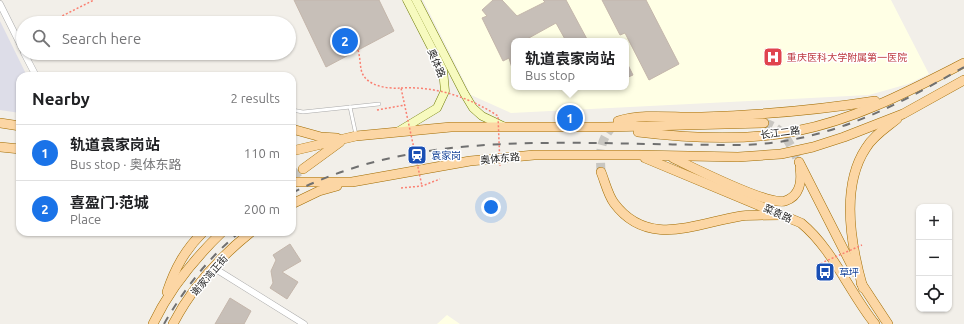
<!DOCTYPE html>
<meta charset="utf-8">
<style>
:root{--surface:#fff;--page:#f6f6f6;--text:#202124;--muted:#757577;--line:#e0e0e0;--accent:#1a73e8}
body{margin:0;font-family:Ubuntu,"Noto Sans SC",sans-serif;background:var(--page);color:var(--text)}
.controls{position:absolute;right:12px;bottom:12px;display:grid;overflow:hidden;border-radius:8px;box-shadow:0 1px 3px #0004}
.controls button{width:36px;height:36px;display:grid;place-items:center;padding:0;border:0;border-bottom:1px solid var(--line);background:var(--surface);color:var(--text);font:20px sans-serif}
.you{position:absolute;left:491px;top:207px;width:14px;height:14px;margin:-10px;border:3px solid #fff;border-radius:50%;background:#1a73e8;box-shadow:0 0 0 6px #1a73e833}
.badge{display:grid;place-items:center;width:26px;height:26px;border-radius:50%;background:var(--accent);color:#fff;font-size:13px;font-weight:700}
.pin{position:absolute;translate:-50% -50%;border:2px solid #fff;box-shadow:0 1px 4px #0006}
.popup{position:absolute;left:511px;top:38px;width:118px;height:52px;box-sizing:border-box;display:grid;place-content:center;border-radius:8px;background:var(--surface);filter:drop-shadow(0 1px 3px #0005);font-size:13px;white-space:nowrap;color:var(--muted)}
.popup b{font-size:15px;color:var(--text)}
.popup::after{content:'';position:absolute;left:50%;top:100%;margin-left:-8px;border:8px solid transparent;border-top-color:var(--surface)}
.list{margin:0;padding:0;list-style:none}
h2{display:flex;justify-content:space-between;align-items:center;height:52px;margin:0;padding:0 16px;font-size:17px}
h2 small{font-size:13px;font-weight:400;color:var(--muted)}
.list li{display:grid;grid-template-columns:26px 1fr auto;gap:12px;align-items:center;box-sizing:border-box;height:56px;padding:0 16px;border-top:1px solid var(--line)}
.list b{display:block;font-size:15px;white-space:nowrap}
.list p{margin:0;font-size:13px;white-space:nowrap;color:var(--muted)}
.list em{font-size:13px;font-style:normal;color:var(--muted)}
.icon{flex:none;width:22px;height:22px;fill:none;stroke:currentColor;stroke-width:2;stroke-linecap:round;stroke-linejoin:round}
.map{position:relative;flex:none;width:964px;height:324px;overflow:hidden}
.search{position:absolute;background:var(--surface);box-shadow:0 1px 3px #0004;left:16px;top:16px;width:280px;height:44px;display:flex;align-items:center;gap:10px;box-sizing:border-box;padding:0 14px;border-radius:22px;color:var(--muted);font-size:15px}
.panel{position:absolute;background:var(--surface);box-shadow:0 1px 3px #0004;left:16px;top:72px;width:280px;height:164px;border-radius:12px}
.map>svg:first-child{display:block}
.education{fill:#ffffe5;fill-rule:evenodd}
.plaza{fill:#dddde8}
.building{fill:#c7bfb8;stroke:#c4b6ab}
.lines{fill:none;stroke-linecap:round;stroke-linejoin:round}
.primary-tunnel{stroke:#c8c6c1;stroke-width:9;stroke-dasharray:9 4.5;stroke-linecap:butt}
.service-casing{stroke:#a9a9a9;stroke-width:4}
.minor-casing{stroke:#a9a9a9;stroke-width:7}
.secondary-casing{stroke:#707d05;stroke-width:9}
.primary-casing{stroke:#a06b00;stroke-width:10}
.path{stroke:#fa8072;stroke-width:1.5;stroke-dasharray:2 2;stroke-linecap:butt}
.service{stroke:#fff;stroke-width:3}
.minor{stroke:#fff;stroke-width:6}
.secondary{stroke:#f7fabf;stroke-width:8}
.primary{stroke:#fcd6a4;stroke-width:9}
.rail{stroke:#707070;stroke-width:2;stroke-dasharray:8 8;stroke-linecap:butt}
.path-bridge{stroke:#fa8072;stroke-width:1.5;stroke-dasharray:2 2;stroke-linecap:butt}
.labels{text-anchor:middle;stroke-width:3;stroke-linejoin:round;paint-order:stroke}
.health-label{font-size:10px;fill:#be3a42;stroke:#fff;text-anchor:start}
.street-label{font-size:10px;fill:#222;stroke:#fff}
.transit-label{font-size:10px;fill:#164399;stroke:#fff;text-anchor:start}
</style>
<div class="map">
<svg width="964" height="324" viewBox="0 0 964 324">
<rect width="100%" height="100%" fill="#f2efe9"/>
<!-- education -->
<g class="education">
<path d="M423,0H891L929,74L908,84L869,95L511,113L471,95ZM514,41H626V87H514Z"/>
<path d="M447,315L460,324H437Z"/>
</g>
<!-- plaza -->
<path class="plaza" d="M0,21L27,76H20V113L0,110Z"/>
<!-- building -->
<g class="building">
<path d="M294,0H379L394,31L326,67Z"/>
<path d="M493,0H502L517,16L545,2L543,0H566L588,41H566L556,23L527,39V41H514V68H512L509,58L503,61L482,18L487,16L482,10Z"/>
<path d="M602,0H646L679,64L649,80L625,33L620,35Z"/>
<path d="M626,61L633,75L626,78Z"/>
<path d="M290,244L301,261L282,272L298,282L287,299L270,288L273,283L271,271L276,260L273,255Z"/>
<path d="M230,298L251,311L244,324H215Z"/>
</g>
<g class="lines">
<!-- primary-tunnel -->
<g class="primary-tunnel">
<path d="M764,123C785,128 790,145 799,162"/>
<path d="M601,172C600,151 599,140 615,124"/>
<path d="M292,177L303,169"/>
</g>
<!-- service casing -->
<g class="service-casing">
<g id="service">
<path d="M350,107L356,135"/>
<path d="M292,110L303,112L379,104"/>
</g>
</g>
<!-- minor casing -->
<g class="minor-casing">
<g id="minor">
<path d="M0,4L23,50"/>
<path d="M24,53L36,76"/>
<path d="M214,268L304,324"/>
</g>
</g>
<!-- secondary casing -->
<g class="secondary-casing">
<g id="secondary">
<path d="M416,0L464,93L473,108L482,116L503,126"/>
<path d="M399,131L437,108L445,91L443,70L407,0"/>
</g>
</g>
<!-- primary casing -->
<g class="primary-casing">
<g id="primary">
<path d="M618,121C645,113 674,118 702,117C761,115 818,110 875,101"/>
<path d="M0,123L20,126"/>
<path d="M292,129L321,137L337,138"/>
<path d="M638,132C687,138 747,141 796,131C855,120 911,90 964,63"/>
<path d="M0,147L20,149"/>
<path d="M292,151L356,136L451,127H607L764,123"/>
<path d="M645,158L801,223C832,248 850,293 875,324"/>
<path d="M673,158C692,167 768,206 785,201C800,196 802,181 800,168"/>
<path d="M799,162L855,272"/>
<path d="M303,169L340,142"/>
<path d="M601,172C605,182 608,195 614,203C648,249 697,223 741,216C754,215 767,215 781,215"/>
<path d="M292,182H352L470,161L534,155H638L738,157L781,154L813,147L844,137L903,114L964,80"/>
<path d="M292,204L319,191L337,186"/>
<path d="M861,283L888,324"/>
<path d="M863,288C851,246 840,187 866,148C873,136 886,128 897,119"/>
<path d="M167,292C175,268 185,250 203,232"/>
<path d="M153,324C170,288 193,260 222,232"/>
<path d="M173,324C191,289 220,257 251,232"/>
</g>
</g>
<!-- path -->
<g class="path">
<path d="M48,23L94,0"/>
<path d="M377,110L405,105"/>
<path d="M401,188L422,186L440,179"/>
</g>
<!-- service -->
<use href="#service" class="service"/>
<!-- minor -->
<use href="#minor" class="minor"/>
<!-- secondary -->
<use href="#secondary" class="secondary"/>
<!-- primary -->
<use href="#primary" class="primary"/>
<!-- rail -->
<g class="rail">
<path d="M292,193C390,143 496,142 602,143C649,144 695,145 742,145C825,143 893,108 964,67"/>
<path d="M164,324C184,289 209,257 240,232"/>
</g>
<!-- path-bridge -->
<g class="path-bridge">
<path d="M358,50C360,57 360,63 361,69C364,86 387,89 401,88L422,186"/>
<path d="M401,88C435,86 469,97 498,116L500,166"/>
<path d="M817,265L862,245"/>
</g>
</g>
<!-- icons -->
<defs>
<g id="hospital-square" transform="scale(1)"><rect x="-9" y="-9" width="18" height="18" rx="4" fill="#e0444e" stroke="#fff"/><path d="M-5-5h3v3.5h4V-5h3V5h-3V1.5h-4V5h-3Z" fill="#fff"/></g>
<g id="station-square" transform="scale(1)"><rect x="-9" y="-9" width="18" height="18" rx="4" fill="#1a4fb4" stroke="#fff"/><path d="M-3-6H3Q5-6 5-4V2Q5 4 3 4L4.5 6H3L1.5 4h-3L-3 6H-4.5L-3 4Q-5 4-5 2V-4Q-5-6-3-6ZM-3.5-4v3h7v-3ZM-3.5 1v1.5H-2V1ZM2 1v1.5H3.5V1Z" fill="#fff"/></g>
<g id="bus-square" transform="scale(1)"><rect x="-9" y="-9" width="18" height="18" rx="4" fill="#1a4fb4" stroke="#fff"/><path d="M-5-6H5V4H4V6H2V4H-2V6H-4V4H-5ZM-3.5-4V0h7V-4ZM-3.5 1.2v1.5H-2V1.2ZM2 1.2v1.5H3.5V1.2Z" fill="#fff"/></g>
</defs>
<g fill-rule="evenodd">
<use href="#hospital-square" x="773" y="57"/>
<use href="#station-square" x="417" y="155"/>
<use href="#bus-square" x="825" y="272"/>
</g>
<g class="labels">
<!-- health labels -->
<g class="health-label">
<text x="787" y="61">重庆医科大学附属第一医院</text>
</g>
<!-- street labels -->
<g class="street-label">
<text transform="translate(437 63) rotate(67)" y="4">奥体路</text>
<text transform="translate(780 132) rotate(-7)" y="4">长江二路</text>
<text transform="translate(500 158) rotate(-5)" y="4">奥体东路</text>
<text transform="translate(778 213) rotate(24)" y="4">菜袁路</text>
<text transform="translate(209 275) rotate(-49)" y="4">谢家湾正街</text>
</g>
<!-- transit labels -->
<g class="transit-label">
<text x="431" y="159">袁家岗</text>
<text x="839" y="276">草坪</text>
</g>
</g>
</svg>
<div class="controls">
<button>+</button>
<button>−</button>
<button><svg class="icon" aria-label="locate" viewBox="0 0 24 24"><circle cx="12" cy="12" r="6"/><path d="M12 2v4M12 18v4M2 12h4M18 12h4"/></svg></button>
</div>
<div class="you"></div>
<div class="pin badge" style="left:570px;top:118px">1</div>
<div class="popup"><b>轨道袁家岗站</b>Bus stop</div>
<div class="pin badge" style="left:345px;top:41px">2</div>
<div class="search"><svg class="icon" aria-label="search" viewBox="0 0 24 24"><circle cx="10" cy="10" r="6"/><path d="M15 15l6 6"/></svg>Search here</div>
<section class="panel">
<h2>Nearby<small>2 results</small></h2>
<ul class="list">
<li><span class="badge">1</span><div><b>轨道袁家岗站</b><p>Bus stop · 奥体东路</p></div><em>110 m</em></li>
<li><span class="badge">2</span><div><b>喜盈门·范城</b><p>Place</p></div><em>200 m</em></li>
</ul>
</section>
</div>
